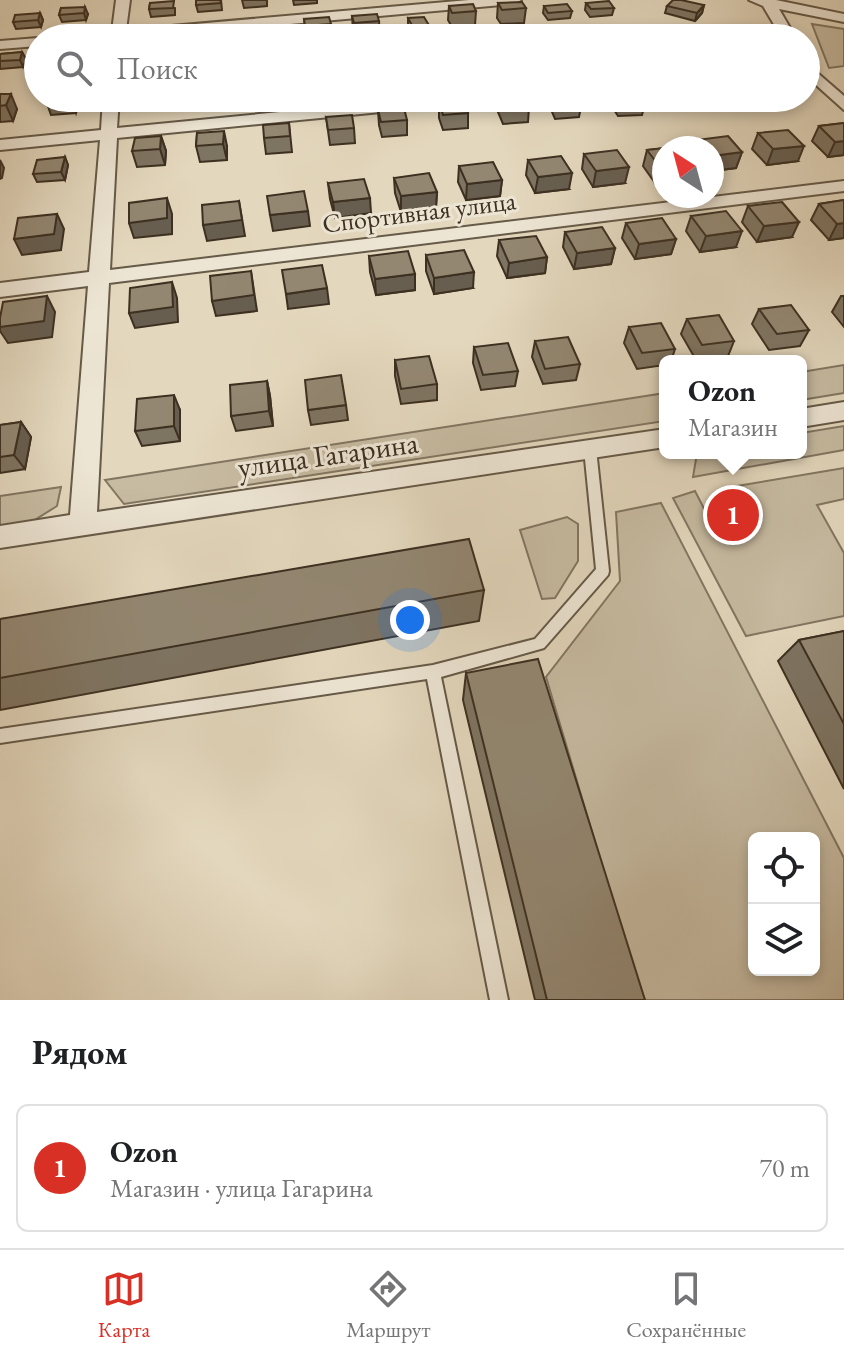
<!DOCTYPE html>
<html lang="ru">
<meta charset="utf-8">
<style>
:root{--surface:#fff;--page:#f2f2f2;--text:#202124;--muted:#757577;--line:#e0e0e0;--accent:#d93025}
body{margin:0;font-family:"EB Garamond",serif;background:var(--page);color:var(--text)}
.controls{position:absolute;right:24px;bottom:24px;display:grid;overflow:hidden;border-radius:12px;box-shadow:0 4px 12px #0003}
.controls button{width:72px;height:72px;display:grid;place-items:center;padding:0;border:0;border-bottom:2px solid var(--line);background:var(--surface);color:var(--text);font:40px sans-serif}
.compass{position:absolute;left:652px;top:136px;width:72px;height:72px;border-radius:50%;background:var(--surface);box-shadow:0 4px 12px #0003;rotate:324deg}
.you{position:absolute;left:410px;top:620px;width:28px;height:28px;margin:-20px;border:6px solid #fff;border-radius:50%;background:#1a73e8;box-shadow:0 0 0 12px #1a73e833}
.badge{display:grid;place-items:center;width:52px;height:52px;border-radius:50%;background:var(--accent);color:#fff;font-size:26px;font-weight:700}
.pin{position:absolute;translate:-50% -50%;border:4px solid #fff;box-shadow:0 2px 8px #0006}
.popup{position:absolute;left:659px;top:355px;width:148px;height:104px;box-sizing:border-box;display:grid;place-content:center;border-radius:12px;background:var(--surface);filter:drop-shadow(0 2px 6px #0005);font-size:26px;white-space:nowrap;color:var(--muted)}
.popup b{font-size:30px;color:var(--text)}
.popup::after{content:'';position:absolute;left:50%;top:100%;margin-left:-16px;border:16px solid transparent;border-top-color:var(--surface)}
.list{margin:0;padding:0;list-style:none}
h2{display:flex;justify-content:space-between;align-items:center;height:104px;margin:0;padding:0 32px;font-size:34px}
h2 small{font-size:26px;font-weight:400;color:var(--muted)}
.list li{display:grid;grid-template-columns:52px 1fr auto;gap:24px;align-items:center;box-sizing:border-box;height:128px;margin:0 16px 16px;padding:0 16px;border:2px solid var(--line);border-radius:12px}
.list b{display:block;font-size:30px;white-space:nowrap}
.list p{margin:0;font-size:26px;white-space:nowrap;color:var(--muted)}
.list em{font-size:26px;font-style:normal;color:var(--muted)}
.icon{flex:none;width:44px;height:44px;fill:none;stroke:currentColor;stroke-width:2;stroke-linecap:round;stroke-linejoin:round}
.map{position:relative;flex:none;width:844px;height:1000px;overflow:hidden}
.search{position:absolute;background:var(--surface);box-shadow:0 4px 12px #0003;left:24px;right:24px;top:24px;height:88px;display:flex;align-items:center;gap:20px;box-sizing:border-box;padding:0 28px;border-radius:44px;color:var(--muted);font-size:30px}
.sheet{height:248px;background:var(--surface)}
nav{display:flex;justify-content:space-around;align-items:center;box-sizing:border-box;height:112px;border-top:2px solid var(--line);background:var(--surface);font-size:22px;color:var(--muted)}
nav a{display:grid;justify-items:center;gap:4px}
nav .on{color:var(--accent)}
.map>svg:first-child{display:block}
.green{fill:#c7bba2;stroke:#827662;stroke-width:2;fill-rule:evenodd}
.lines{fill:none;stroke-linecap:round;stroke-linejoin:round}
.service-casing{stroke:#665a48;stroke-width:4}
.minor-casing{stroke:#665a48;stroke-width:4}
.service{fill:#ede5d4;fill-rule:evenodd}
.minor{fill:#ede5d4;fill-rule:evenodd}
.wall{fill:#7e7462;stroke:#3d3021;stroke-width:2}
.shaded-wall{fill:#675e50;stroke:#3d3021;stroke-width:2}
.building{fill:#938772;stroke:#3d3021;stroke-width:2}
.labels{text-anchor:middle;stroke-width:6;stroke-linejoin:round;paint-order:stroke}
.far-street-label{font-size:26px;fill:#3d3021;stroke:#ede5d4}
.street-label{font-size:30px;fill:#3d3021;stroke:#ede5d4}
</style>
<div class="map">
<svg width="844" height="1000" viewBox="0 0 844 1000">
<rect width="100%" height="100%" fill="#e3d7bd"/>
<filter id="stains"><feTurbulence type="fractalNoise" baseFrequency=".0025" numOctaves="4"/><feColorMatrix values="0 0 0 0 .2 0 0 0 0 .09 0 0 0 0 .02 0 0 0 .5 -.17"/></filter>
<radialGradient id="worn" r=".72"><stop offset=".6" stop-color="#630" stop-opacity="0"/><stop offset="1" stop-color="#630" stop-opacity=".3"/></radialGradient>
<!-- green -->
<g class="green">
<path d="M812,24L844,29V66L829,68Z"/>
<path d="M844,365V393L801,400V372Z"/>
<path d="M665,393V421L124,504L105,480Z"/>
<path d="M844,426V450L693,477L697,453H801V433Z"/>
<path d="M844,468V499L817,505L844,553V616L746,636L673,498L695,491L717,534L747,527L725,488Z"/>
<path d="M61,487L57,506L33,521L0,526V496Z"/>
<path d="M661,503L844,858V1000H642L546,677L620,581L616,512ZM754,838H814V970H754Z"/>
<path d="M567,517L578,524V561L555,598L542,599L520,530Z"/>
</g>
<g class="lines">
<!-- service casing -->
<g class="service-casing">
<path id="service" d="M590,445L596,449L609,571L608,575L544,648L441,677L508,1000H490L427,679L0,743V729L433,665L535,639L596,569L584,449Z"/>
</g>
<!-- minor casing -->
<g class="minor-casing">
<g id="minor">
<path d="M116,0H130L126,30L469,0H521L514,4L132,38H77L84,34L112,31Z"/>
<path d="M749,0H776L844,14V22L779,9L796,38H782L763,6Z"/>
<path d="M38,38V46L0,49V41Z"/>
<path d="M806,63L844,96V110L806,76Z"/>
<path d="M103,98H119L117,128L424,98H480L472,103L117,138L110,270L844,181V191L109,283L97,512L665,429V447L0,548V526L70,515L88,286L0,297V283L89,272L100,140L0,150V140L101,130Z"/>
<path d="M844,402V420L801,427V409Z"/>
</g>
</g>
<!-- service -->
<use href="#service" class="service"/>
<!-- minor -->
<use href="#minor" class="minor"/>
</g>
<!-- wall -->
<g class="wall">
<path d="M221,0L222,10L198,12L196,5Z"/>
<path d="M242,0H267V6L244,8Z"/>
<path d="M293,0H317V3L294,5Z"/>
<path d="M150,3L175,8V15L151,17L149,9Z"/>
<path d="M498,3L526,8L524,23L501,24L497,18Z"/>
<path d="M586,3L614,8L612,15L590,17L585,10Z"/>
<path d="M704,5L702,13L695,21L665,13L667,6Z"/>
<path d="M449,6L476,11L475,25L452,27L448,20Z"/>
<path d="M544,6L572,11L570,18L548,20L543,13Z"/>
<path d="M61,8L88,14L86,20L62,22L59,15Z"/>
<path d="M40,13L43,20L41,27L16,29L13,22Z"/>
<path d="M352,16L379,21L380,35L355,37L353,30Z"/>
<path d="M408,18L430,27V34L414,36L408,26Z"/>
<path d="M304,19L331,24L332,38H307Z"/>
<path d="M225,26L227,38H200L199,28Z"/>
<path d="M715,29L749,35L748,38H713Z"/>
<path d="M662,30L697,38H660Z"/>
<path d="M22,52L26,59L23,67L0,69V54Z"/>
<path d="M0,94L17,109L13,121L0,122Z"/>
<path d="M45,98H78L79,101L76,113L51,115Z"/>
<path d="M140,98H168L167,105L143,106Z"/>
<path d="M206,98H232V103L208,104Z"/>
<path d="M499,98H525L529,107L528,122L503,124L498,112Z"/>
<path d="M551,98H580L582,102L579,117L555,119L550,107Z"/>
<path d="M613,98H645L646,100L642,115L618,116L611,105Z"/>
<path d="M658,98H692L689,108L666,110Z"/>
<path d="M720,98H750L748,103L725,104Z"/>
<path d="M439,102L468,113V128L443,130L439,118Z"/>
<path d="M378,110L407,120V135L382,137L379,125Z"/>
<path d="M326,117L354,128L355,143L330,145Z"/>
<path d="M289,123L292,152L266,154L264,138Z"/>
<path d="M844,123V155L828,157L812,141L819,126Z"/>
<path d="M197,133L227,146V160L200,162L196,146Z"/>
<path d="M758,133L798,161L767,165L752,149Z"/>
<path d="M161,136L166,151L165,165L137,167L132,151Z"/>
<path d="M697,140L742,152L736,168L712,171V148H694Z"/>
<path d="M664,148V182L655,183L643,166L647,150Z"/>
<path d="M584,154L625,183L593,187L582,169Z"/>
<path d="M65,157L68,165L65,180L37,182L33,174Z"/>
<path d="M528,160L569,189L535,193L526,175Z"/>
<path d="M459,166L502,180L500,196L466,200L458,182Z"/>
<path d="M394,178L437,192L436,207L401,212L395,193Z"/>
<path d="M328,183L371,213L335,218L330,199Z"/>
<path d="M844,200V238L829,240L811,220L819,204Z"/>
<path d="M748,206L792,237L757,242L742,222Z"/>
<path d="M691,216L736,247L700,252L686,231Z"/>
<path d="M626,223L676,239L671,254L635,259L622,238Z"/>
<path d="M565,232L615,248L611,264L574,269L563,247Z"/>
<path d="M499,240L547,257L545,273L507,278L497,256Z"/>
<path d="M426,255L473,288L434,294L426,271Z"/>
<path d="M369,256L415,274V290L376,295L370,272Z"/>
<path d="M841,296H844V327L832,312Z"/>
<path d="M759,309L809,330L800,346L769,350L752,324Z"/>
<path d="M687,319L734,341L728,356L696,360L681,334Z"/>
<path d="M629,327L675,349L671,361H665V365L637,369L624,343Z"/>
<path d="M535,341L580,364L576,380L543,384L532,357Z"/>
<path d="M474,347L518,371L515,386L481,390L473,363Z"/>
<path d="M395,360L437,384V400L401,404L395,376Z"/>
<path d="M267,381L270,396L273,426L236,431L231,416Z"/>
<path d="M346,405L348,420L311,425L308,410Z"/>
<path d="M180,410V441L142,446L135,431Z"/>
<path d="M21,422L31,437L25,469L0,473V425Z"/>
<path d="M709,505L747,528L717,534L705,512Z"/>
<path d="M484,590L479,621L0,710V619Z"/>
<path d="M844,631V789L778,661L799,640Z"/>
<path d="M466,673L645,1000H535L463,700Z"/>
</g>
<!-- shaded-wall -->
<g class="shaded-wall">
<path d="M704,5L702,13L695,21L697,13Z"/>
<path d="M85,7L88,14L86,20L84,13Z"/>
<path d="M40,13L43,20L41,27L38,20Z"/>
<path d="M430,27V34L414,36V29Z"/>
<path d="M22,52L26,59L23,67L20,60Z"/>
<path d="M11,94L17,109L13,121L6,105Z"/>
<path d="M71,98H78L79,101L76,113Z"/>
<path d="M224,131L227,146V160L223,144Z"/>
<path d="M161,136L166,151L165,165L160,149Z"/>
<path d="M844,141V155L828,157L835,142Z"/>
<path d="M804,146L798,161L767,165L773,149Z"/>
<path d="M742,152L736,168L712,171V156Z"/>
<path d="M65,157L68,165L65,180L61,172Z"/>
<path d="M0,160L4,168L2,178L0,179Z"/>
<path d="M629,167L625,183L593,187L596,171Z"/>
<path d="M660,167H664V182L655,183Z"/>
<path d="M572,173L569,189L535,193L538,177Z"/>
<path d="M502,180L500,196L466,200L467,184Z"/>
<path d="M437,192L436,207L401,212V196Z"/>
<path d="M167,198L172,214V234L134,238L129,223Z"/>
<path d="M370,198L371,213L335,218L333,202Z"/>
<path d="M239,201L245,236L207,241L203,225Z"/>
<path d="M308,211L310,226L273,231L270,215Z"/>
<path d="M57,214L64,229L61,250L22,255L14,239Z"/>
<path d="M799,222L792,237L757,242L764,226Z"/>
<path d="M844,223V238L829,240L837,224Z"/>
<path d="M742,231L736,247L700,252L706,236Z"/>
<path d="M676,239L671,254L635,259L639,244Z"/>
<path d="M615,248L611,264L574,269L577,253Z"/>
<path d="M547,257L545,273L507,278L509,263Z"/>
<path d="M251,271L257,311L216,316L212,301Z"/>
<path d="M474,272L473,288L434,294V278Z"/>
<path d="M415,274V290L376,295L375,279Z"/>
<path d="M172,282L177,298L178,322L135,328L129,313Z"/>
<path d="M327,288L329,304L288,309L286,294Z"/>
<path d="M47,296L55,312L52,337L8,343L0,331V327Z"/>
<path d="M267,381L270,396L273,426L269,411Z"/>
<path d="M174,395L180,410V441L174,426Z"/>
<path d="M21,422L31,437L25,469L14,455Z"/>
<path d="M751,521L747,528L717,534L721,527Z"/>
</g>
<!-- building -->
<g class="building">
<path d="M196,0H220L221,3L196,5Z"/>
<path d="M673,0H681L704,5L697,13L667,6Z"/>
<path d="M174,1L173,8L149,9L150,3Z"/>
<path d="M609,1L614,8L591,9L586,3Z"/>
<path d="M522,2L526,8L502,10L498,3Z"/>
<path d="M473,4L476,11L452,13L449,6Z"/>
<path d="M567,4L572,11L548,13L544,6Z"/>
<path d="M85,7L84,13L59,15L61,8Z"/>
<path d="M40,13L38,20L13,22L15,15Z"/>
<path d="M377,14L379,21L354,23L352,16Z"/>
<path d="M329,17L331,24L305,26L304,19Z"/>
<path d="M424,17L430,27L414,29L408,18Z"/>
<path d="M225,26V34L199,36V28Z"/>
<path d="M740,27L749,35L724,38L715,29Z"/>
<path d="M687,28L697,38H669L662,30Z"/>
<path d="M274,30L275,37L250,38L249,32Z"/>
<path d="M644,36L645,38L622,37Z"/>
<path d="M22,52L20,60L0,61V54Z"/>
<path d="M0,94H11L6,105L0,106Z"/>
<path d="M500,98H525L529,107L504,108Z"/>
<path d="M555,98H580L582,102L558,103Z"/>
<path d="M620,98H645L646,100L622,101Z"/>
<path d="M464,101L468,113L443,115L439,102Z"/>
<path d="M404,108L407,120L381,122L378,110Z"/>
<path d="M352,115L354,128L328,130L326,117Z"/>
<path d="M289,123L290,136L264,138L263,125Z"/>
<path d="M844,123V141L835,142L819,126Z"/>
<path d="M788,130L804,146L773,149L758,133Z"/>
<path d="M224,131L223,144L196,146L197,133Z"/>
<path d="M161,136L160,149L132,151L135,138Z"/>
<path d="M728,136L742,152L712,156V148H703L697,140Z"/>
<path d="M664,148V167H660L647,150Z"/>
<path d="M617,150L629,167L596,171L584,154Z"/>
<path d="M561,156L572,173L538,177L528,160Z"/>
<path d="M65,157L61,172L33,174L37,160Z"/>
<path d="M493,162L502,180L467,184L459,166Z"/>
<path d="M429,173L437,192L401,196L394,178Z"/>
<path d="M364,179L370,198L333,202L328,183Z"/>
<path d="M304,191L308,211L270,215L267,196Z"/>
<path d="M167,198V218L129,223V203Z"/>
<path d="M844,200V223L837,224L819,204Z"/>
<path d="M239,201L242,220L203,225L202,205Z"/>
<path d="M782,202L799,222L764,226L748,206Z"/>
<path d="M726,211L742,231L706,236L691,216Z"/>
<path d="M57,214L54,234L14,239L18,218Z"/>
<path d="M662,218L676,239L639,244L626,223Z"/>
<path d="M602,227L615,248L577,253L565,232Z"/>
<path d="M536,236L547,257L509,263L499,240Z"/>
<path d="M464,250L474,272L434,278L426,255Z"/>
<path d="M408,251L415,274L375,279L369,256Z"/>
<path d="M322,265L327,288L286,294L282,270Z"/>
<path d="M251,271L254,295L212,301L210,276Z"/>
<path d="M172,282L173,307L129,313L130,288Z"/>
<path d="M47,296L44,321L0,327V318L3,302Z"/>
<path d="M791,305L809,330L777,334L759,309Z"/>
<path d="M719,315L734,341L702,345L687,319Z"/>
<path d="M661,323L675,349L642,353L629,327Z"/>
<path d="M568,337L580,364L545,369L535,341Z"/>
<path d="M508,343L518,371L483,375L474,347Z"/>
<path d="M429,356L437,384L401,389L395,360Z"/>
<path d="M341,375L346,405L308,410L305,380Z"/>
<path d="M267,381L269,411L231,416L230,385Z"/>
<path d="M174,395V426L135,431L137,399Z"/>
<path d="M21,422L14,455L0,457V425Z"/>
<path d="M740,499L751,521L721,527L709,505Z"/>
<path d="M469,539L484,590L0,678V619Z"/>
<path d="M844,631V724L799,640Z"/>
<path d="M538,659L645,1000H547L466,673Z"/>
</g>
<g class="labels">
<!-- far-street labels -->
<g class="far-street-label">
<text transform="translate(419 212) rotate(-7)" y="9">Спортивная улица</text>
</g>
<!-- street labels -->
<g class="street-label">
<text transform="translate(328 455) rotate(-8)" y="10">улица Гагарина</text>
</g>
</g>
<rect width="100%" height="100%" filter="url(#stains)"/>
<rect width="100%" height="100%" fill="url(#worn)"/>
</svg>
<div class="controls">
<button><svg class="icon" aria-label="locate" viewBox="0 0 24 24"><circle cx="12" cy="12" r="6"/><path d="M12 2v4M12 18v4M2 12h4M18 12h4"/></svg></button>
<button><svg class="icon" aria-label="layers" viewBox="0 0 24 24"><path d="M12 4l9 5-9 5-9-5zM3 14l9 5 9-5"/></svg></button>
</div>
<svg class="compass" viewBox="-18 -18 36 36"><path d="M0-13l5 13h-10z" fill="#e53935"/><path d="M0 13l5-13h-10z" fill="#757577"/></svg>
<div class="you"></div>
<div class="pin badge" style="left:733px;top:515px">1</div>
<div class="popup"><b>Ozon</b>Магазин</div>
<div class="search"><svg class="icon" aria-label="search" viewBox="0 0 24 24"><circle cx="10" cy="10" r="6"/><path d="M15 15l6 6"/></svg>Поиск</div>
</div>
<section class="sheet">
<h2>Рядом<small></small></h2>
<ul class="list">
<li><span class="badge">1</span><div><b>Ozon</b><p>Магазин · улица Гагарина</p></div><em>70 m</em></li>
</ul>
</section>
<nav>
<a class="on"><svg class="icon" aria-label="map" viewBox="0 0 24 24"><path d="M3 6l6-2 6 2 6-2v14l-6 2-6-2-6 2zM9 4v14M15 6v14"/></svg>Карта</a>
<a><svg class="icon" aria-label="directions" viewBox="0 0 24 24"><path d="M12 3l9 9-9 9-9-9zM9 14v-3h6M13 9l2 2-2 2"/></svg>Маршрут</a>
<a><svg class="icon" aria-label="saved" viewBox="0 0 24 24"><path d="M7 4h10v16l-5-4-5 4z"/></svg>Сохранённые</a>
</nav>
